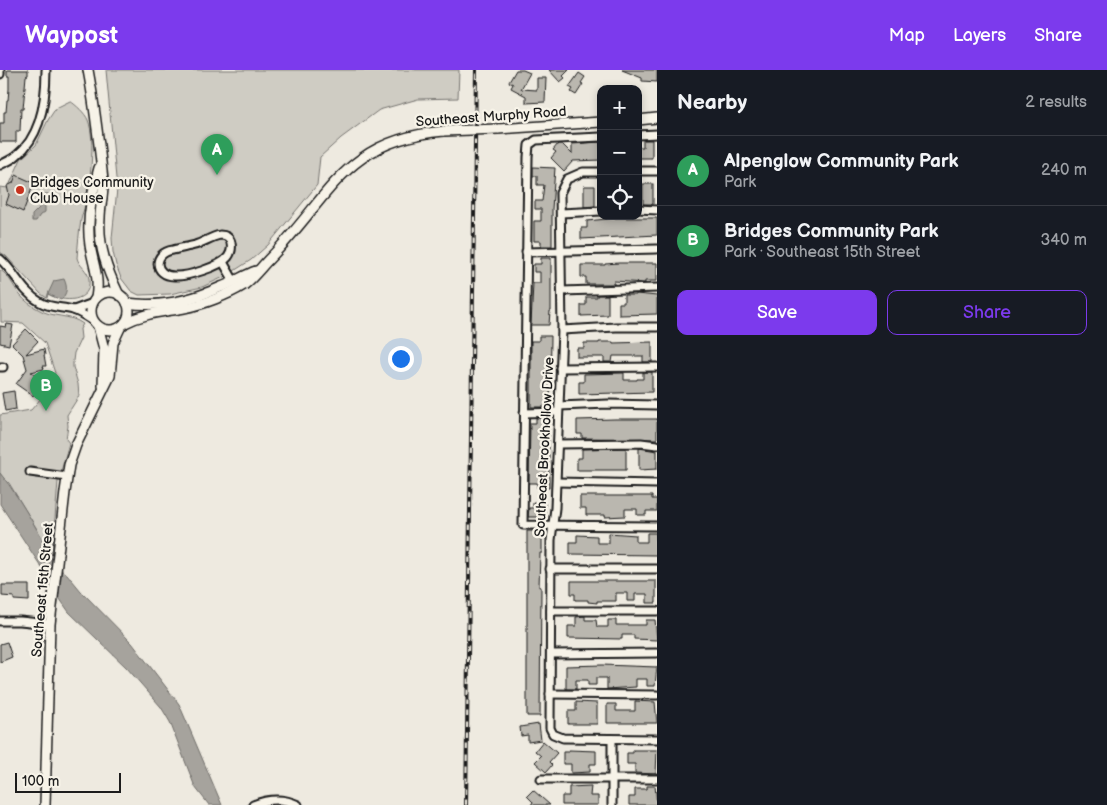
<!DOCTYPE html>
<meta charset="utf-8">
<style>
:root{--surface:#171b24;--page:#20242c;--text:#f1f3f6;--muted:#9ea1a6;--line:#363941;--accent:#7c3aed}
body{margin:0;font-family:"Balsamiq Sans",sans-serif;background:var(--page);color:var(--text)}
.controls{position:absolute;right:15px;top:15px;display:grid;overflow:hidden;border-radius:10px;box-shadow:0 2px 8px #0003}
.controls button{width:45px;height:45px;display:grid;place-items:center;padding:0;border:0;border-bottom:1px solid var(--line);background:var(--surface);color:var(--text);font:25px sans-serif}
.scale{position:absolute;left:15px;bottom:12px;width:106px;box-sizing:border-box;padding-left:5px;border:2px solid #1c1c1c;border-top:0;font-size:14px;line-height:18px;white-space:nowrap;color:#1c1c1c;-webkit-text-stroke:4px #f7f3e8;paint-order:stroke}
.you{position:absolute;left:400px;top:288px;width:18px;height:18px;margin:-12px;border:4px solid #fff;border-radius:50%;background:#1a73e8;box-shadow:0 0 0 8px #1a73e833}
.badge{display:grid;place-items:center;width:32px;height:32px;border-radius:50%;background:var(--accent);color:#fff;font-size:16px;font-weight:700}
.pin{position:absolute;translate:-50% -41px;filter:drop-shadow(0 1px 2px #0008)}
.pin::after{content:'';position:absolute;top:26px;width:18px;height:15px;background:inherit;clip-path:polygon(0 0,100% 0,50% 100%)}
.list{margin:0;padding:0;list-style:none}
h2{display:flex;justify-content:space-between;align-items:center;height:65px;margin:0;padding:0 20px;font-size:21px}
h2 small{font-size:16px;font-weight:400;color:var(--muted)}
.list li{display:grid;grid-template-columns:32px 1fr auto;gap:15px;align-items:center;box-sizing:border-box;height:70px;padding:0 20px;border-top:1px solid var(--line)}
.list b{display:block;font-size:19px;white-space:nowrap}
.list p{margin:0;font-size:16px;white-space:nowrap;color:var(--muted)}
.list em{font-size:16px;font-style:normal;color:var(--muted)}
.actions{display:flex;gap:10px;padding:15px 20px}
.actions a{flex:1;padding:11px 0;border:1px solid var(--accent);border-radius:10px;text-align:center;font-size:18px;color:var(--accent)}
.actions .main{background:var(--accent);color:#fff}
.icon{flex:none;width:28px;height:28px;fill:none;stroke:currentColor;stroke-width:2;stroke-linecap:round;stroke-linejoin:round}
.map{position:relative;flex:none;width:657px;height:735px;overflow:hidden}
header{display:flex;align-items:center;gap:30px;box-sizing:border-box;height:70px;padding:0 25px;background:var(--accent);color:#fff}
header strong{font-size:24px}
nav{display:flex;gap:28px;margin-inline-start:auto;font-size:18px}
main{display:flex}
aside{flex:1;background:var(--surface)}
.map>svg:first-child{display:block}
.green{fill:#cfccc3;stroke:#767470}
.water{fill:#a6a39d;stroke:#6f6d69}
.building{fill:#bab7af;stroke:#1c1c1c}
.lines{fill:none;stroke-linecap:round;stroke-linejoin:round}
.minor-casing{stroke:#1c1c1c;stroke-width:11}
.major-casing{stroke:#1c1c1c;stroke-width:12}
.minor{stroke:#f7f3e8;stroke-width:7}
.major{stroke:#f7f3e8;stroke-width:9}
.rail-casing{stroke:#1c1c1c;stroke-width:4}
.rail{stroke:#f7f3e8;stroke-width:2;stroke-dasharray:5.5;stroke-linecap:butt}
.major-bridge-casing{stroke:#1c1c1c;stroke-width:12;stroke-linecap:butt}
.major-bridge{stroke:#f7f3e8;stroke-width:9}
.poi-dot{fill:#c8321e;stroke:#f7f3e8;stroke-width:2}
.labels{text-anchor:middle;stroke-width:4.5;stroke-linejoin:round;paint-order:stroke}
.street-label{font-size:14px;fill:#1c1c1c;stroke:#f7f3e8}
.poi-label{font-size:14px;fill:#1c1c1c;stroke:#f7f3e8;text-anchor:start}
</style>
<header>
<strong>Waypost</strong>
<nav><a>Map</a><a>Layers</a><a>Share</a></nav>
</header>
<main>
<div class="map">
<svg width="657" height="735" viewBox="0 0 657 735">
<rect width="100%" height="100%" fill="#eeeae0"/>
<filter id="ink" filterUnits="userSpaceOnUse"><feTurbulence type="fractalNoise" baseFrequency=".02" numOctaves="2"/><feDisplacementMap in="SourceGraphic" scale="10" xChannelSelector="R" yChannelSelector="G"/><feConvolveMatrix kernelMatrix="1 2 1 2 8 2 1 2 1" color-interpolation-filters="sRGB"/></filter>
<g filter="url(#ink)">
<!-- green -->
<g class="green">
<path d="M106,0H459L458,28L418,29L379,40L341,68L320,87L317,115L268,175L251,190L226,206L202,217L170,224L139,225L131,221L121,208L116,195L113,182L112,168L117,119Z"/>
<path d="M70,31C76,35 85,43 88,50C96,71 90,113 85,135C84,140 82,144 81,150C79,162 78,175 77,188C79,196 88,200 89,209C92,233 63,233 48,224L47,228L41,224L6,186L0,182V117L8,118L21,89L36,75L48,50L56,38Z"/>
<path d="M0,200C9,205 13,216 20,225C25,231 32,236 38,239C52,248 70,244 83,254L80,259L81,268L74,283L73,291V297L78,314L79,326L67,345L68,356L66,369L69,373L58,412L52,484L9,413L0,405V345L31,340L47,321L55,303L45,273L23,253L1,252Z"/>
</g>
<!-- water -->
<g class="water">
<path d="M45,124H48L50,128L45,133V142L40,145L36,151H32V145L39,138V133L36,131Z"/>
<path d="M64,209C68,218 67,223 61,230L48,224L54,211Z"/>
<path d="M0,403C25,434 41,470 63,502L67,504L81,521L132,573L179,634L222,735H209L195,717L170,652L161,637L127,598L69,542L48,512L44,501L0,434Z"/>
</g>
<!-- building -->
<g class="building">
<path d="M7,0H28V5L26,6L23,39H21L20,61H16V72H0V53H4V42H6L7,30H8L9,19V6H7Z"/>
<path d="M516,0H523L530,3L521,19L537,20V8H546L545,32L526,33V26L511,18L513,14L509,12Z"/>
<path d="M549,0H569L563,6L565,8L560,12Z"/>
<path d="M622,0H657V12L642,11V8Z"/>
<path d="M579,3L585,7L581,13L583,14L576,25L571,22L573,19L569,17Z"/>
<path d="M643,70H652V88H638V77H643Z"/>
<path d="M600,72L601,90L573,91L564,101L551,88L556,82L553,80L558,74H562L572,84V74Z"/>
<path d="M533,97L555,98L552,139V176H541V171H534V151H541V139H535V131H542L544,115H537V106H533Z"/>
<path d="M16,105L34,113L23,142L6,134L9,125L7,116L13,113Z"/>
<rect x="643" y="114" width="10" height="20"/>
<path d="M584,116H595V136L584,137Z"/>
<path d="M617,148H657V165L581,169V158H587V151Z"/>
<path d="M541,188H551V241H550L549,255H531L533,213H540V202H534V194H541Z"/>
<path d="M619,193H657V211H645V213L614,211V214H586V207H581V195H605V194Z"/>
<path d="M636,224L657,226V244L619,245V233H624V225H636Z"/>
<path d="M597,225H608V245L581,246V235H586V227H597Z"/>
<path d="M7,254L13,255L9,275L0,273V256L6,257Z"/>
<path d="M26,259L38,271L26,284L44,279L45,285H44L46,296H43L44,299L31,302L41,307L40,310L42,311L33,326L16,314L27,299L23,285L12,274Z"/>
<path d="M539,266H551L550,337H531V271H539Z"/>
<path d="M599,272H613V273L652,272V292H643V286H613L612,292H604V287H577V278H584V273H599Z"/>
<path d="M643,302H652V322L579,324V312H584V304L624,303V310H637V309H643Z"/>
<path d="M14,321L16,339L5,341L2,323Z"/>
<path d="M536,348H549V418H537V413H529L530,353H536Z"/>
<path d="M615,349H657V369L582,368V364H577V350Z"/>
<path d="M626,378V400H577V388H582V379Z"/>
<path d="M639,378L657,381V399L639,400Z"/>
<path d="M580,426H652V429H657V441H646V445H637V439H625V446L605,447V445H586V438H580Z"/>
<path d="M533,432L545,433V447H528L529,438H533Z"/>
<path d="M527,461H542V483H540L539,517H541L540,646H527Z"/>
<path d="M609,463L636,465V472H647V463H656L657,485L570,484V472H577V465L597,466V473H609Z"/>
<path d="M571,511H656V533H647V524H635V531H627V523H616V531H597V533L588,532V530H575V524H571Z"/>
<path d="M2,515H29V531L14,530V527L2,526Z"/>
<path d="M585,546V550H596L597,557H608V550H616V555H646V550H655L657,570L634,569V565H622V569L568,568V556H576V547Z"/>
<path d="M7,572L12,587L0,592V574Z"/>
<path d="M602,595L657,597L655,616H647V609H636V617L607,619V608H596V615H588V610H576V619H566V596Z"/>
<path d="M635,631L655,632L657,653H607V634H616V641H635Z"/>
<path d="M576,632L597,633V654H568V641H576Z"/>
<path d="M539,654L541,670L528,672V665L521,666L520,657Z"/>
<path d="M543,671L557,683L549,692L552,695L546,702L535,692L541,686L535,681Z"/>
<path d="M569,680L596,681V694H590V702L571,703V694H563V682H569Z"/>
<path d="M633,680H657L656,704L635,703V694H627V683H633Z"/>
<path d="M591,716L590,726H598V735H562V726H569V717Z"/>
<path d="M647,716H655L657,735H629V727H635V719H647Z"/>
<path d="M533,720L550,735H531L533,732L527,726Z"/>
</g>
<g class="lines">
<!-- minor casing -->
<g class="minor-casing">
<g id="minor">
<path d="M0,4V0"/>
<path d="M638,65L657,64"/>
<path d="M601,67L536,70L529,75L528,87L523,455L657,456"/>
<path d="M0,95C6,92 12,90 17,85C41,66 46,28 46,0"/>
<path d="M638,101H657"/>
<path d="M601,102H583L567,109L560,123L562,260L555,438L551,470L550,658L553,664L563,668L657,669"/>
<path d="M638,139L657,140"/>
<path d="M561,143L601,141"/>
<path d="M220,165C225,165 230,167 231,173C232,178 231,183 228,187C220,197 186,207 174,206C154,206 152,183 173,180C180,178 188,177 195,175C204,172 211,167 220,165Z"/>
<path d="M526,182L657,179"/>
<path d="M0,189C15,202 22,222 40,232C50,238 62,237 73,240C80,242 87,247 93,251"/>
<path d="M223,192L234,211"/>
<path d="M562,221L657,218"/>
<path d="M74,240L93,233"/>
<path d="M562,260L616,257H657"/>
<path d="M0,297H3"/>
<path d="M560,298L657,297"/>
<path d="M559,336L608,334L657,335"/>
<path d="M524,343L558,342"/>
<path d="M558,374L641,373L657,375"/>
<path d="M30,402L67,407"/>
<path d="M557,412L657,414"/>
<path d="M550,499H657"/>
<path d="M551,541H657"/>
<path d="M0,551H20L50,554"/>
<path d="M551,584L657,583"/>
<path d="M550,624L657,625"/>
<path d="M612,669V735"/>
<path d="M541,709H657"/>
<path d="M253,735C268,729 284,728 298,735"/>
</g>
</g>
<!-- major casing -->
<g class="major-casing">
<g id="major">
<path d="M88,0C95,37 99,73 103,110C104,122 100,136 100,148C98,176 107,200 119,225"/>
<path d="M638,50L657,48"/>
<path d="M498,59L601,52"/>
<circle cx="110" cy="241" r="19"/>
<path d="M96,228C100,207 93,195 90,175C86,150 92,122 99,98"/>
<path d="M127,233C159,238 192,230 221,217C233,213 244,205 256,201"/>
<path d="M125,253C144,243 163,242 184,238C202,235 228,225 244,215C253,208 262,196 270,188C332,125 344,70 444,61"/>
<path d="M98,256L104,279L103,316"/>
<path d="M45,735L50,554L65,422L69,395L76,375L110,306L113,273L120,258"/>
</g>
</g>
<!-- minor -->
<use href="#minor" class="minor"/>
<!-- major -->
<use href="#major" class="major"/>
<!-- rail casing -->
<g class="rail-casing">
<path id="rail" d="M466,735L476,0"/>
</g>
<!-- rail -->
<use href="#rail" class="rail"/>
<!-- major-bridge casing -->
<g class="major-bridge-casing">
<path id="major-bridge" d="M444,61L498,59"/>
</g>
<!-- major-bridge -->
<use href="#major-bridge" class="major-bridge"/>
</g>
</g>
<!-- markers -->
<circle class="poi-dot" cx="20" cy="120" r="5"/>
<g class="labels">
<!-- street labels -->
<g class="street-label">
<text transform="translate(491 46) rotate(-4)" y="5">Southeast Murphy Road</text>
<text transform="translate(544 377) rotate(-87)" y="5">Southeast Brookhollow Drive</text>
<text transform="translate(42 520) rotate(-85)" y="5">Southeast 15th Street</text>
</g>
<!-- poi labels -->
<g class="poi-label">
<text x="30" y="117">Bridges Community<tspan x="30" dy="16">Club House</tspan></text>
</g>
</g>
</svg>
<div class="controls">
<button>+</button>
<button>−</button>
<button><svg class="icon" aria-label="locate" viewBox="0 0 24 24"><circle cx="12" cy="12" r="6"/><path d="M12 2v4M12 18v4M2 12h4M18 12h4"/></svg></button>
</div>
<div class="scale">100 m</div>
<div class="you"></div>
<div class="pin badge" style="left:217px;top:105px;background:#2e9e5b">A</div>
<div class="pin badge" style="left:46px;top:341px;background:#2e9e5b">B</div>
</div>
<aside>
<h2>Nearby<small>2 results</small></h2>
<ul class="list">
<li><span class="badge" style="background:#2e9e5b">A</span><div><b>Alpenglow Community Park</b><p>Park</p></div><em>240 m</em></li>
<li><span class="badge" style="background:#2e9e5b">B</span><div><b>Bridges Community Park</b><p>Park · Southeast 15th Street</p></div><em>340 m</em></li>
</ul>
<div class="actions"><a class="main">Save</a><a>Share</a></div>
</aside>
</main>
